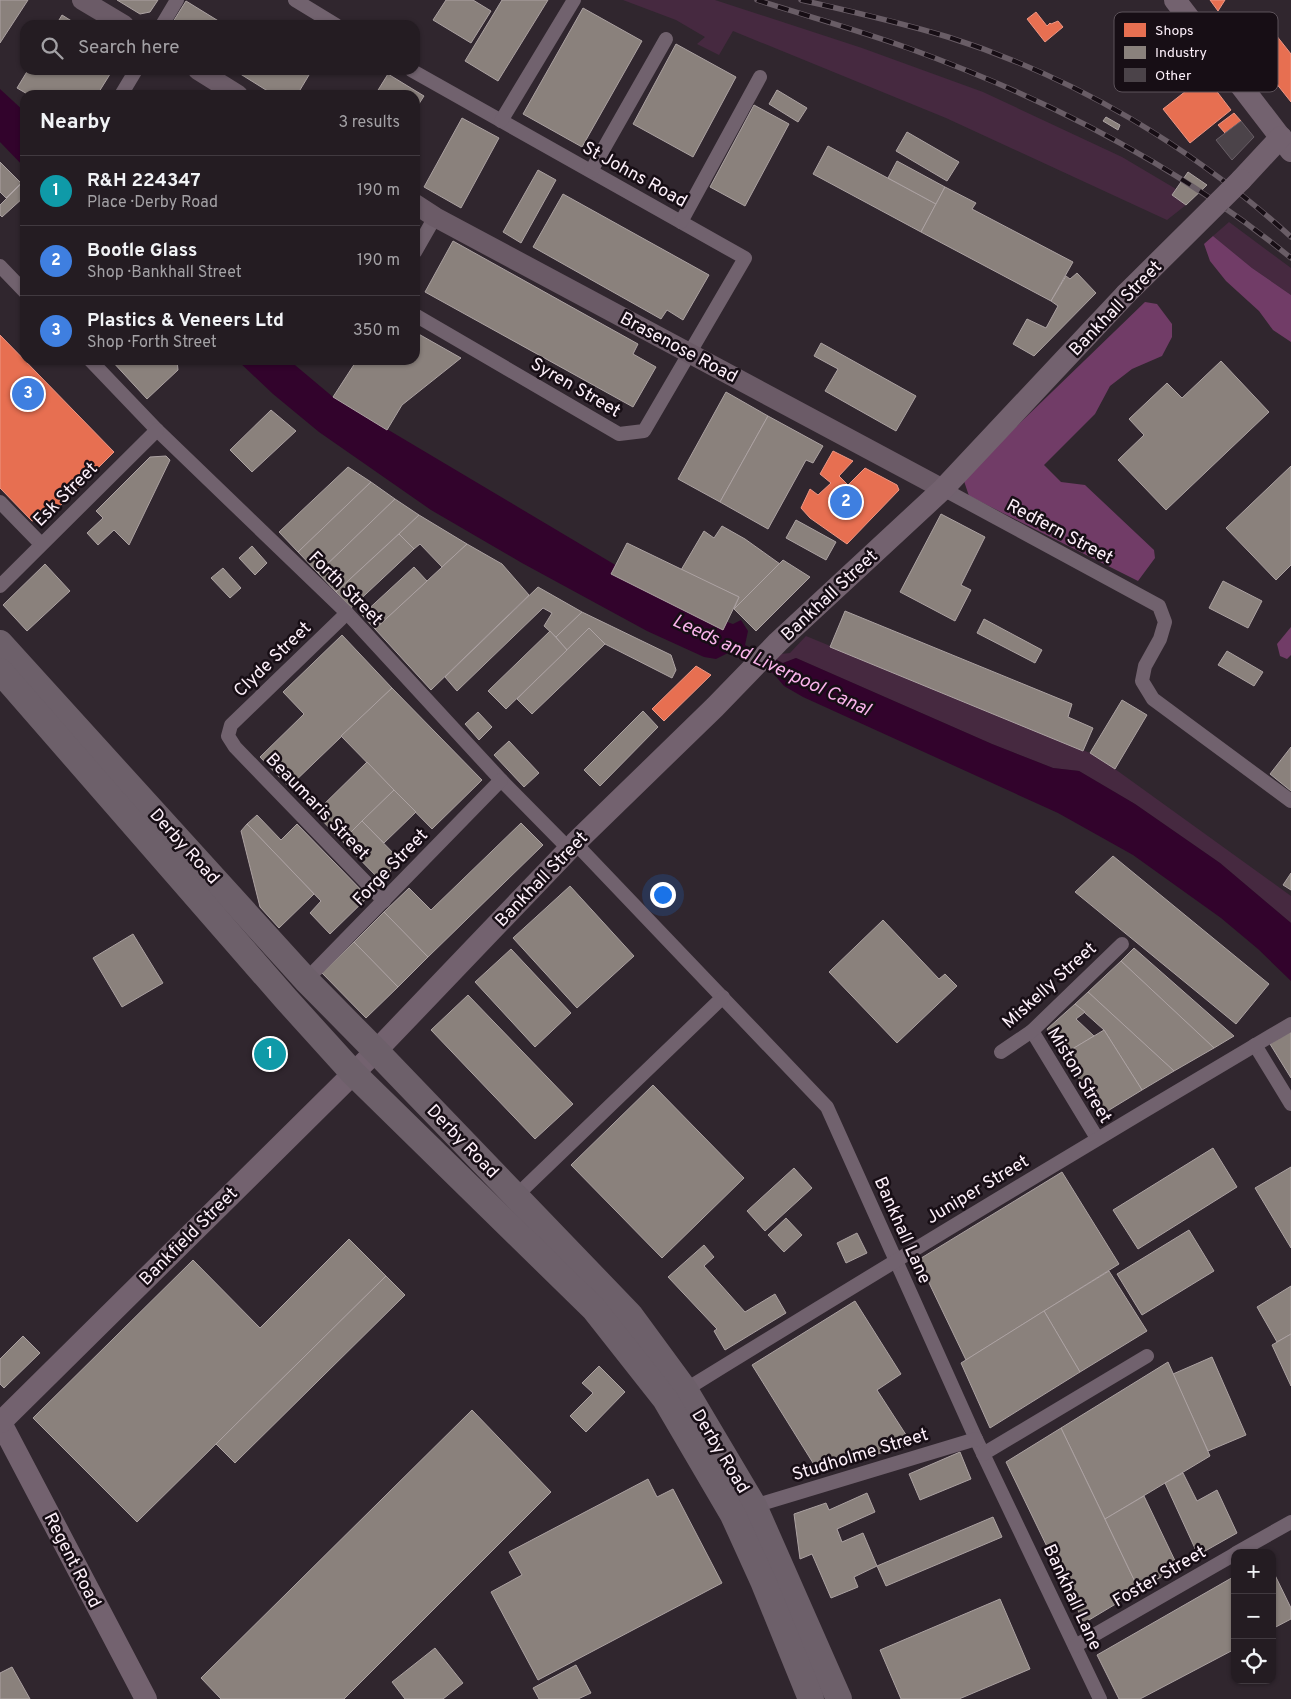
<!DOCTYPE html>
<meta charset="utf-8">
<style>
:root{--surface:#241c22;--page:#2c252a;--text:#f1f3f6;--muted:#a3a1a5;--line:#413a40;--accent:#b5a9b3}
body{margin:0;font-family:Overpass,sans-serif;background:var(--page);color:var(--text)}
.controls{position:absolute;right:15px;bottom:15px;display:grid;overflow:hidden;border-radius:10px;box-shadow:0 1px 4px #0004}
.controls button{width:45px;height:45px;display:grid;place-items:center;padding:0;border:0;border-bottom:1px solid var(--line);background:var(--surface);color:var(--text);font:25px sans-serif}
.you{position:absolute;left:662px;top:894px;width:18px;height:18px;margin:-12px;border:4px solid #fff;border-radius:50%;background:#1a73e8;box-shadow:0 0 0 8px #1a73e833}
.badge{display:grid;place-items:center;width:32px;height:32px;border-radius:50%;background:var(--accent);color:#fff;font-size:16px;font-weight:700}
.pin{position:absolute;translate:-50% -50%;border:2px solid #fff;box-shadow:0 1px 5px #0006}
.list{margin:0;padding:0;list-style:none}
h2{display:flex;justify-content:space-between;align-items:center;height:65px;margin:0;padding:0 20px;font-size:21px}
h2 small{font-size:16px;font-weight:400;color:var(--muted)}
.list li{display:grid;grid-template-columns:32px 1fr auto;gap:15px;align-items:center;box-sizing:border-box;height:70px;padding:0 20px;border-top:1px solid var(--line)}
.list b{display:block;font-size:19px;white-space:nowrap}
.list p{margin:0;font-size:16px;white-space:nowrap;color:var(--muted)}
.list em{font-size:16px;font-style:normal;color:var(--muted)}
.icon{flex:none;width:28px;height:28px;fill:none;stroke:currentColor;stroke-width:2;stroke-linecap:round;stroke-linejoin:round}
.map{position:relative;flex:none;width:1291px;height:1699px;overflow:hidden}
.search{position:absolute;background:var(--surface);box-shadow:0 1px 4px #0004;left:20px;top:20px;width:400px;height:55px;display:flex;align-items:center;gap:12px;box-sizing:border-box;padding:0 18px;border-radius:15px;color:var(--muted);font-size:19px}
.panel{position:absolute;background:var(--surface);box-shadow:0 1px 4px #0004;left:20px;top:90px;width:400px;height:275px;border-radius:15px}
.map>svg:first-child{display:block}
.green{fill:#462940}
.forest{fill:#713c67}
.water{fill:#32032c}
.shops{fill:#e76f51;stroke:#ee9684}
.industry{fill:#8a817c;stroke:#aca2a2}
.building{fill:#4b4349;stroke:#685e66}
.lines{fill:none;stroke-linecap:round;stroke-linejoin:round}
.street{stroke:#71626e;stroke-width:14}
.secondary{stroke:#6b5b67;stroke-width:20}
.primary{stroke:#73626f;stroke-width:22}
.highway{stroke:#6d606a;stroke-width:26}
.rail-casing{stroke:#695d66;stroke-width:5.5}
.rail{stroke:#170e15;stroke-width:4;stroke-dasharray:11;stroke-linecap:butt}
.primary-bridge{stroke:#73626f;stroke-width:22}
.labels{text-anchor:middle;stroke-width:5;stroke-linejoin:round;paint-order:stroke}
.street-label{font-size:18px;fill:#fdf0fa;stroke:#170e15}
.water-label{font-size:19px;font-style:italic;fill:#fab4eb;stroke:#170e15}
.key{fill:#170e15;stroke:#5c525a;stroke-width:1}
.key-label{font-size:14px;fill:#fdf0fa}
</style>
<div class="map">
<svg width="1291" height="1699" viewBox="0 0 1291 1699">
<rect width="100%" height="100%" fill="#30262e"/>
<!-- green -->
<g class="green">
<path d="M623,0H715L862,48L983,92L1122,157L1176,189L1172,195L1186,205L1167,220L946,118L733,31L719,55L697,44L705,37L676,20Z"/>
<path d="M1229,222L1291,268V295L1252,268L1213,236Z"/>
<path d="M806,636L1090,753L1115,769L1291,896V923L1220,863L1135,804L1079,771L1053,768L992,744L796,658L783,663L776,659L780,654L790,653Z"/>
</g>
<!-- forest -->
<g class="forest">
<path d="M1213,236L1252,268L1291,295V342L1273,330L1259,311L1226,281L1210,261L1204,244Z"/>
<path d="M1145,302L1157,304L1172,324V337L1162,356L1132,369L1110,386L1095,414L1044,465L1061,482L1085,485L1154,550L1155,558L1138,581L969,496L963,478Z"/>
<path d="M1291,627V655L1287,659L1280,656L1277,644Z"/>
</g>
<!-- water -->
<g class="water">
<path d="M0,89L25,112V168L0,142Z"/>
<path d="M237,360H289L333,397L723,629L727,622L733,624L741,620L748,631L745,645L783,663L796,658L992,744L1053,768L1079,771L1135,804L1220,863L1291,923V981L1258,949L1221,918L1133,855L1058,813L803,697L784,686L773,673L728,653L716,659L704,657L647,631L522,563L431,510L319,432L273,394Z"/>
</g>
<!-- shops -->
<g class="shops">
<path d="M1210,0H1225L1218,11Z"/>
<path d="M1036,12L1047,26L1050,23L1051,24L1058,21L1063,27L1045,42L1027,19Z"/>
<path d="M1261,16L1291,54V102L1237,34Z"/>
<path d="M1205,76L1231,110L1190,143L1163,109Z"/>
<path d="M1234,113L1241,121L1225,133L1218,125Z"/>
<path d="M0,335L114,452L52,514L32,521L0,488Z"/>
<path d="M833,451L853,461L839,476L848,485L865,468L897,485L899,490L847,544L810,518L801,508L810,489L818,495L831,483L820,474Z"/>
<path d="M696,666L711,675L664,721L652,709Z"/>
</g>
<!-- industry -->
<g class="industry">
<path d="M0,0H28L0,43Z"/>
<path d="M117,0H158L150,12L140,14Z"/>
<path d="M446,0H473L491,11L471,43L433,20Z"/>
<path d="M502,0H548L498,81L465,61Z"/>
<path d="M186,1L225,25H171Z"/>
<path d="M583,8L642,41L582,147L523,114Z"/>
<path d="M62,15L78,25H56Z"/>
<path d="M676,44L736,77L693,157L633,124Z"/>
<path d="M28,70H111L112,71L97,95H29L17,88Z"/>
<path d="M234,70H301L309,75L297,95H274Z"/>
<path d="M388,74L424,96L415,110V95H375Z"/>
<path d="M777,90L807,108L798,122L769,104Z"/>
<path d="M754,105L789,124L745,206L710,187Z"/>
<path d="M1106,117L1120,125L1118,130L1103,121Z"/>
<path d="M462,118L499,138L461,208L424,187Z"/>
<path d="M907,132L959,162L947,181L896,151Z"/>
<path d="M828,146L936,204L921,232L813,174Z"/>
<path d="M897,161L945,187L936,204L888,178Z"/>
<path d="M0,162L21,183L6,198L0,192Z"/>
<path d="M538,170L556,180L521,243L503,232Z"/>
<path d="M1188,172L1207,185L1186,205L1172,195Z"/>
<path d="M25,180V198L24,197L2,217L0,215V205Z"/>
<path d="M945,187L976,203L972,209L1073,262L1051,301L921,232Z"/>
<path d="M563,194L709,275L683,320L667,310L661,319L533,247Z"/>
<path d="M453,241L638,344L633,354L656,367L633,407L425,292Z"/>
<path d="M1077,273L1096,293L1034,356L1013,344L1027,319L1046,328L1058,306L1051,301L1066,276L1070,279Z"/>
<path d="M415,332L461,358L402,405L387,430L333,397L357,360H415Z"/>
<path d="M821,343L916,396L896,431L825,391L838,369L814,356Z"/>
<path d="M111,360H177L178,370L147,399Z"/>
<path d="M1221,361L1269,412L1166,510L1118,460L1144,435L1129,419L1167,383L1182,398Z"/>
<path d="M726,392L768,416L720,502L678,479Z"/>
<path d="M271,410L296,431L252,472L230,450Z"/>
<path d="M768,416L823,446L813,463L806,460L768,529L720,502Z"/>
<path d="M166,456L170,460L129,545L114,530L98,545L87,533L103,518L96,511L150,457Z"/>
<path d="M1291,466V565L1276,580L1226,528Z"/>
<path d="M348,467L371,482L298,552L279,532Z"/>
<path d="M371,482L395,499L318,573L298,552Z"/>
<path d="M395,499L419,515L336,592L318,573Z"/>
<path d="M941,514L985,537L961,585L971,590L955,621L900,592Z"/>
<path d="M419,515L467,544L442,567L420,544L414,549L399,534Z"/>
<path d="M796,520L836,542L826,560L786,538Z"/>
<path d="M722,526L745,539L780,564L734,609L739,597L681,570L704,531L714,538Z"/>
<path d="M399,534L414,549L351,608L336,592Z"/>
<path d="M627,543L739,597L723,630L611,574Z"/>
<path d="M467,544L502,564L529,595L431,690L375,629Z"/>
<path d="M252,546L267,563L255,575L239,558Z"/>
<path d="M783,560L810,577L756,631L734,609Z"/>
<path d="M45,564L70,591L27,631L3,605Z"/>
<path d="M414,567L427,581L375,629L362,615Z"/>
<path d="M223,568L241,588L230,598L211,578Z"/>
<path d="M1223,581L1262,601L1248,628L1209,608Z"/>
<path d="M538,587L582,612L556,637L544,626L552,613L543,608L457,691L445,677Z"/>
<path d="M845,611L1072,704L1068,717L1093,728L1083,751L830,647Z"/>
<path d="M582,612L671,655L676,670L672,678L605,644L589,628L567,650L556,637Z"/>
<path d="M984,619L1042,650L1035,663L977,633Z"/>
<path d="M589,628L605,644L532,714L517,699Z"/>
<path d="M550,631L567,650L506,709L488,691Z"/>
<path d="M342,635L392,688L289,787L260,757L304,714L283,692Z"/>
<path d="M1227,651L1263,672L1254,686L1218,665Z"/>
<path d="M392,688L482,780L432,829L341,736Z"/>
<path d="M1122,700L1147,715L1115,769L1090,753Z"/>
<path d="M643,711L658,727L600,786L584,770Z"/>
<path d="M478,712L492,727L479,740L465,724Z"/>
<path d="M509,741L539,773L524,787L494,755Z"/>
<path d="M1291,747V791L1270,774Z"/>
<path d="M367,762L394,790L342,841L315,813Z"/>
<path d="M394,790L416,812L384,843L362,821Z"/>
<path d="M257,815L281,840L297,824L368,897L330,934L310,913L321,901L247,824Z"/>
<path d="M362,821L401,861L381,881L342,841Z"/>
<path d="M521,823L543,845L428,957L384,912L409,888L431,910Z"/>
<path d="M247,824L314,894L279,928L260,907L241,831Z"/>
<path d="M1113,856L1269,984L1236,1024L1075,892Z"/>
<path d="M1291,873V890L1283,885Z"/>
<path d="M570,886L634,956L577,1008L513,938Z"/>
<path d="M384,912L428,957L398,987L354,942Z"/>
<path d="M883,920L939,979L945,974L957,986L897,1043L829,972Z"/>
<path d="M133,934L163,983L122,1007L93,958Z"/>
<path d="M354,942L398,987L366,1018L322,973Z"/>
<path d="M1134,948L1234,1036L1214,1048L1121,961Z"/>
<path d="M511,949L571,1013L535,1047L475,982Z"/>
<path d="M1121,961L1214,1048L1174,1071L1088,992Z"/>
<path d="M1088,992L1174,1071L1142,1090L1104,1030L1075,1004Z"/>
<path d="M468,995L573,1104L535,1139L431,1030Z"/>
<path d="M1075,1004L1085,1012L1076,1019L1094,1036L1064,1054L1047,1029Z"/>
<path d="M1104,1030L1142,1090L1101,1115L1064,1054Z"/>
<path d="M1291,1031V1078L1270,1044Z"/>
<path d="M653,1085L744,1178L662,1258L571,1165Z"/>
<path d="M1213,1148L1237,1187L1138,1249L1113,1210Z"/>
<path d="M1291,1167V1248L1255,1188Z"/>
<path d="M794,1168L812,1188L765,1231L747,1211Z"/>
<path d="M1062,1172L1119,1264L966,1360L918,1260Z"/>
<path d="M786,1218L802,1235L784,1252L768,1235Z"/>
<path d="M1189,1230L1214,1271L1142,1315L1117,1274Z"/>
<path d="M857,1233L867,1253L846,1263L837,1243Z"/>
<path d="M349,1239L386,1276L137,1522L33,1418L193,1260L260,1328Z"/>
<path d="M704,1245L714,1257L704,1266L745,1312L775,1294L786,1313L725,1350L714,1331L717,1329L668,1277Z"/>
<path d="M1109,1271L1147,1331L1080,1372L1044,1311Z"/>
<path d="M386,1276L405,1295L235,1463L216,1444Z"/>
<path d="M1291,1286V1334L1277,1342L1257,1307Z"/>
<path d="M855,1301L901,1374L877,1390L912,1444L818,1471L752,1365Z"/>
<path d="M1044,1311L1080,1372L990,1428L961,1363Z"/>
<path d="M1291,1334V1386L1272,1345Z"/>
<path d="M23,1336L40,1353L4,1388L0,1384V1359Z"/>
<path d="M1212,1357L1246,1435L1208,1451L1173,1374Z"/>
<path d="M1168,1362L1210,1456L1105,1519L1061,1428Z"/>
<path d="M599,1366L625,1392L586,1432L570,1416L593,1393L582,1383Z"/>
<path d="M472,1410L551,1492L344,1699H221L201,1678Z"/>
<path d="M1061,1428L1139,1590L1084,1623L1006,1462Z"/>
<path d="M960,1452L971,1479L920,1500L909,1474Z"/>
<path d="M1183,1473L1197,1501L1217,1490L1237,1533L1198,1555L1165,1483Z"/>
<path d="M648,1479L657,1497L673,1489L722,1583L538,1680L491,1592L522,1575L509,1552Z"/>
<path d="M867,1493L875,1512L837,1529L842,1542L863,1533L877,1566L854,1577L858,1587L831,1598L812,1554L800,1559L794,1514L826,1503L829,1510Z"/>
<path d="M1144,1496L1178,1567L1139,1590L1105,1519Z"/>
<path d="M993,1517L1002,1537L886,1586L877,1566Z"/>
<path d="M1272,1569L1291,1608V1619L1272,1629Z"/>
<path d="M1235,1576V1649L1140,1699H1119L1097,1655Z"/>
<path d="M1000,1599L1030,1669L959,1699H901L880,1650Z"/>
<path d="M435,1648L463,1683L443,1699H405L392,1682Z"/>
<path d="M576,1665L591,1693L578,1699H539L533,1688Z"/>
<path d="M12,1667L30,1699H0V1673Z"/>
</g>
<!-- building -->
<path class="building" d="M1241,121L1254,137L1232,160L1216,140Z"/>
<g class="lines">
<!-- street -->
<g class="street">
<path d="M295,0L336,25"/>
<path d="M162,25L177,0"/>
<path d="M411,70L745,258L644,431L619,434L415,315"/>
<path d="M121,95L136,70"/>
<path d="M501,121L574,0"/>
<path d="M591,171L666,39"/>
<path d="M681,222L760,77"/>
<path d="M415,252L435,217"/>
<path d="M0,266L25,292"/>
<path d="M90,360L157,430L347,613L501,780L569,849"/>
<path d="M943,489L1159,606L1165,622L1160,639L1145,666L1142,681L1153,699L1291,801"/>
<path d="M0,502L41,544"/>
<path d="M0,586L157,430"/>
<path d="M347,613L231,725L228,736L235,747L384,901"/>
<path d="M575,843L827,1107L976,1439L1100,1699"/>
<path d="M306,980L501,780"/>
<path d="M1032,1031L1097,1138"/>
<path d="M1255,1045L1291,1104"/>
<path d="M1001,1052L1032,1031L1122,944"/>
<path d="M516,1196L723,997"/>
<path d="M685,1390C886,1266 1088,1144 1291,1024"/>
<path d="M983,1454L1147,1356"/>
<path d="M754,1506L976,1439"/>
<path d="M1236,1553L1291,1522"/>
<path d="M1075,1646L1235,1554"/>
</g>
<!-- secondary -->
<g class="secondary">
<path d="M82,0L124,25"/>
<path d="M198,70L238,95"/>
<path d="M415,204L435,217L943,489"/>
</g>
<!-- primary -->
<g class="primary">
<path d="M1175,0L1291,151"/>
<path d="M1241,180L1281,137"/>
<path d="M0,1421L146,1699"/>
<path d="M1,1422L376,1051L575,843L715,707L778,642L943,489L1126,294"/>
</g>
<!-- highway -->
<g class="highway">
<path d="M0,643L306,980L376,1051L630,1315L685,1390L754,1506L839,1699"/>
<path d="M0,671L286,999L353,1073L594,1309L665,1399L733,1515L763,1581L811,1699"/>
</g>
<!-- rail casing -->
<g class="rail-casing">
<g id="rail">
<path d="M757,0C807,16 858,30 908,48C1046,98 1178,165 1291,258"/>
<path d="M801,0C850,11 899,22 948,37C1075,77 1192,147 1291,237"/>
</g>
</g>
<!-- rail -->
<use href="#rail" class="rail"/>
<!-- primary-bridge -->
<path class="primary-bridge" d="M1126,294L1241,180"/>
</g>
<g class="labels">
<!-- street labels -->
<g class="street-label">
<text transform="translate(635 174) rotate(29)" y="6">St Johns Road</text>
<text transform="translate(1115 308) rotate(-46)" y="6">Bankhall Street</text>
<text transform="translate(679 347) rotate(28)" y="6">Brasenose Road</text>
<text transform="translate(576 387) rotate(30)" y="6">Syren Street</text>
<text transform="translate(65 494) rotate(-45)" y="6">Esk Street</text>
<text transform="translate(1060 531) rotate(28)" y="6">Redfern Street</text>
<text transform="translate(346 588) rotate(45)" y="6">Forth Street</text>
<text transform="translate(829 595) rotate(-43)" y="6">Bankhall Street</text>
<text transform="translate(272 659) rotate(-44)" y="6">Clyde Street</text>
<text transform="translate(318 806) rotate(46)" y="6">Beaumaris Street</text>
<text transform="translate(185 846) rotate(48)" y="6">Derby Road</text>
<text transform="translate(390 867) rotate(-46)" y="6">Forge Street</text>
<text transform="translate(541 879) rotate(-46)" y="6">Bankhall Street</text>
<text transform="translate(1049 985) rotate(-42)" y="6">Miskelly Street</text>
<text transform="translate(1080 1075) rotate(59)" y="6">Miston Street</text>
<text transform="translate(463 1141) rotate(46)" y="6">Derby Road</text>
<text transform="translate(977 1189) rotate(-31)" y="6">Juniper Street</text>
<text transform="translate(903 1230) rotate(66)" y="6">Bankhall Lane</text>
<text transform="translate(188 1236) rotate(-45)" y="6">Bankfield Street</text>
<text transform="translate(721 1451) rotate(59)" y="6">Derby Road</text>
<text transform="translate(860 1454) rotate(-17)" y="6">Studholme Street</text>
<text transform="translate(73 1560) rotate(63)" y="6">Regent Road</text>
<text transform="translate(1159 1576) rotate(-30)" y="6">Foster Street</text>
<text transform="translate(1073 1597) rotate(65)" y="6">Bankhall Lane</text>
</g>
<!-- water labels -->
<g class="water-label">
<text transform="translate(772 664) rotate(25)" y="7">Leeds and Liverpool Canal</text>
</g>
</g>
<!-- legend -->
<rect x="1114" y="12" width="164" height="80" rx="8" class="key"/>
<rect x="1124" y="23" width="22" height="14" fill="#e76f51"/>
<rect x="1124" y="46" width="22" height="13" fill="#8a817c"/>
<rect x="1124" y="68" width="22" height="14" fill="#4b4349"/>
<g class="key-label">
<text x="1155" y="35">Shops</text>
<text x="1155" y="57">Industry</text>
<text x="1155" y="80">Other</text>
</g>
</svg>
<div class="controls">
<button>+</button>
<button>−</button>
<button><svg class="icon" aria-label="locate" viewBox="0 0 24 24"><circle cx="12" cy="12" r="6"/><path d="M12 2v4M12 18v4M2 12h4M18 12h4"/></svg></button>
</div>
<div class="you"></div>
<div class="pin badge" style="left:270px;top:1054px;background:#0f9aa8">1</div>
<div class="pin badge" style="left:846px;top:502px;background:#3f7fe0">2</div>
<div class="pin badge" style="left:28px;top:394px;background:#3f7fe0">3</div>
<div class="search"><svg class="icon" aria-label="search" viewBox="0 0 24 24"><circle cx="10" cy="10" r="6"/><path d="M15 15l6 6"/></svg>Search here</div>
<section class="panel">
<h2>Nearby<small>3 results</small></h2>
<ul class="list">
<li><span class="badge" style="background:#0f9aa8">1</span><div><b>R&amp;H 224347</b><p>Place · Derby Road</p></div><em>190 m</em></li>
<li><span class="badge" style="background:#3f7fe0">2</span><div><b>Bootle Glass</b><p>Shop · Bankhall Street</p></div><em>190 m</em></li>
<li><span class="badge" style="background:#3f7fe0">3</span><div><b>Plastics &amp; Veneers Ltd</b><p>Shop · Forth Street</p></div><em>350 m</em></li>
</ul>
</section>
</div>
